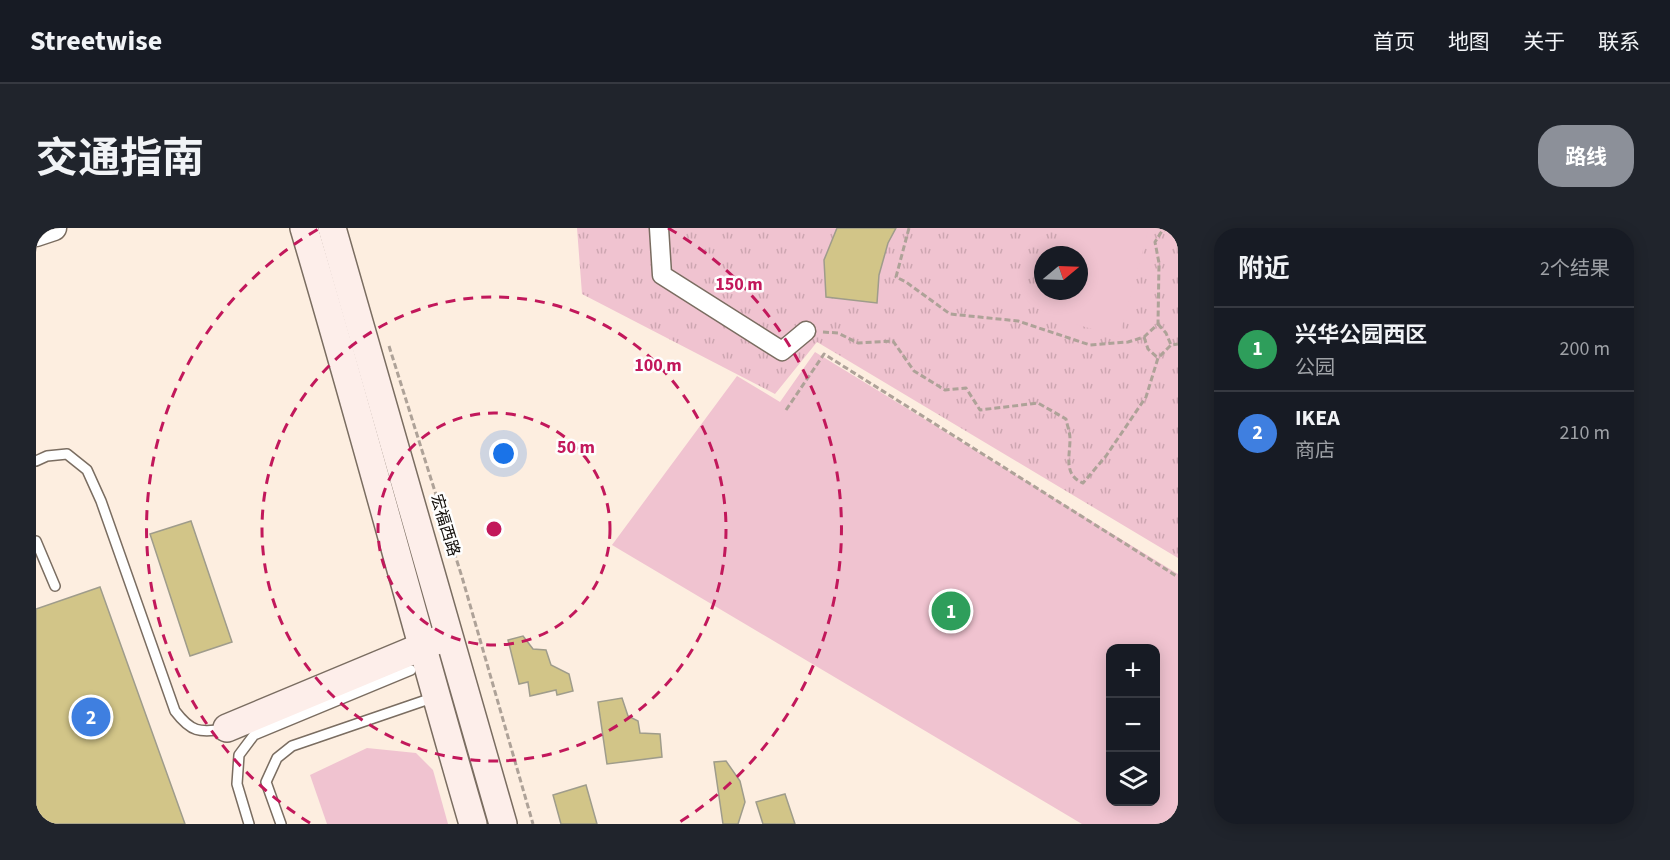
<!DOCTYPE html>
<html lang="zh">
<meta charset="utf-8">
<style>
:root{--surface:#171b24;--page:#20242c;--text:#f1f3f6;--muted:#9ea1a6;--line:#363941;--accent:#8c9099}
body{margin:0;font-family:"Source Sans 3","Noto Sans SC",sans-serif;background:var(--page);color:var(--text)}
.controls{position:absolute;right:18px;bottom:18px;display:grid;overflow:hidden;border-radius:12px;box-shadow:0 3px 15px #0003}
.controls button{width:54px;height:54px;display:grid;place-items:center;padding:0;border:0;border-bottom:2px solid var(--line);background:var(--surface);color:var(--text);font:30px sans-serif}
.compass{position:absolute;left:998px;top:18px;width:54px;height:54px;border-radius:50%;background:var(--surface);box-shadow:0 3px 15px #0003;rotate:71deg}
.you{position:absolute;left:468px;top:226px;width:21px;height:21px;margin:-15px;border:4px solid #fff;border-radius:50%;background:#1a73e8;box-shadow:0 0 0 9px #1a73e833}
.badge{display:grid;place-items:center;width:39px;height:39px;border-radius:50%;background:var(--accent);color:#fff;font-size:20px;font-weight:700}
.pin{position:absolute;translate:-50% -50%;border:3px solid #fff;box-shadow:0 2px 6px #0006}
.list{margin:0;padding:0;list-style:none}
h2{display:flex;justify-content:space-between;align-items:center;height:78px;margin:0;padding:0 24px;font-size:26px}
h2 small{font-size:20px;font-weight:400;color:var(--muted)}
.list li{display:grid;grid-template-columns:39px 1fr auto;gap:18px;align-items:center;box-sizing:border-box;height:84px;padding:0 24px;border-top:2px solid var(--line)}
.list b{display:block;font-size:22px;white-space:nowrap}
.list p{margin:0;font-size:20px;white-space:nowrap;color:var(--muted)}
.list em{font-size:20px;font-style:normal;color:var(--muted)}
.icon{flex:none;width:33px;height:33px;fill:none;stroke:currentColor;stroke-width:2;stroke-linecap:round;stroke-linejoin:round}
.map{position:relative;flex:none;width:1142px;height:596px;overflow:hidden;border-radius:24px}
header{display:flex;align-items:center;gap:36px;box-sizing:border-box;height:84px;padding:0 30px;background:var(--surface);border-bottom:2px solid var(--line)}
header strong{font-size:28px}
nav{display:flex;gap:33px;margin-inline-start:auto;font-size:21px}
.intro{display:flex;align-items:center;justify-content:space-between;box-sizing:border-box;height:144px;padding:0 36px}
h1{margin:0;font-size:42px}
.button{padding:15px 27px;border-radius:24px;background:var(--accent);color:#fff;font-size:21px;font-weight:700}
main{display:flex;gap:36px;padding:0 36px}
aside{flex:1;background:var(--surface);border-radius:24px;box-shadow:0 3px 15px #0003}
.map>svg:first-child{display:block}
.grass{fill:url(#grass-tufts);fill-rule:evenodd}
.park{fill:#f0c3d0;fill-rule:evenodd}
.building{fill:#d2c588;stroke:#9f9c8b;stroke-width:1.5}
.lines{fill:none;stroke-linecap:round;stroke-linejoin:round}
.service-casing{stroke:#7a6d61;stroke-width:12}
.minor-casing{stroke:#7a6d61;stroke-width:21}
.tertiary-casing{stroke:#7a6d61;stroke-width:27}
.secondary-casing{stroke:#7a6d61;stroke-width:30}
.path{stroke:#aea298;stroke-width:3;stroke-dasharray:6 3;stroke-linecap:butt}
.service{stroke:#fff;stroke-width:9}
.minor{stroke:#fff;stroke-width:18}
.tertiary{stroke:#fff;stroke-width:24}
.secondary{stroke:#fdeeea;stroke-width:27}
.ring{fill:none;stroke:#c2185b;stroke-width:3;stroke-dasharray:10 8}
.labels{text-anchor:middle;stroke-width:5;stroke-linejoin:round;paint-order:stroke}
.street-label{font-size:16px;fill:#100c08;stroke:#fefefe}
.centre{fill:#c2185b;stroke:#fefefe;stroke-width:3}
.ring-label{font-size:18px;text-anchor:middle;font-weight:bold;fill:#c2185b;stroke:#fefefe;stroke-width:5;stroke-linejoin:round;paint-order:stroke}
</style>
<header>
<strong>Streetwise</strong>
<nav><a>首页</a><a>地图</a><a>关于</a><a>联系</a></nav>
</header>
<div class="intro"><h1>交通指南</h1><a class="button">路线</a></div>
<main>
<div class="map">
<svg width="1142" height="596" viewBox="0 0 1142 596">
<defs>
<pattern id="grass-tufts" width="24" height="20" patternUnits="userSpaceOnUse" patternTransform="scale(1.5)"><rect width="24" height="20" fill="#f0c3d0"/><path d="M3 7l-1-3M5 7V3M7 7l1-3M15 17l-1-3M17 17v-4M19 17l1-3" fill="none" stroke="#cda6b1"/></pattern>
</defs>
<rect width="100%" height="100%" fill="#fdeee0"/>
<!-- grass -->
<path class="grass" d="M541,0H1142V330L781,114L739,166L546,66ZM1007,27H1043V63H1007Z"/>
<!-- park -->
<g class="park">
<path d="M1029,0H1113L1083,109L1002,85L1009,63H1043V27H1021Z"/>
<path d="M779,124L1142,346V596H1046L576,317L701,148L744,174ZM1074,421H1120V574H1074Z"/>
<path d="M331,520L380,525L397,542L412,596H291L274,547Z"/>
</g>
<!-- building -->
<g class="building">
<path d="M801,0H860L852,15L843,47L841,75L790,69L788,32Z"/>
<path d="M155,293L196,414L154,428L114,306Z"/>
<path d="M64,359L149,596H0V381Z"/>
<path d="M487,408L497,421L510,422L515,437L533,446L537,463L521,467L520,462L494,468L492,454L483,456L472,412Z"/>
<path d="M586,470L592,488L602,493L604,505L624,506L626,529L571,536L562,474Z"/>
<path d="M690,533L704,553L709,574L702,596H687L678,534Z"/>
<path d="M550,557L561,596H525L517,567Z"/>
<path d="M749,566L759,596H727L720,574Z"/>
</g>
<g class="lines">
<!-- service casing -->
<g class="service-casing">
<g id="service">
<path d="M0,233L11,228L31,226L51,242L65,273L139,483C155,504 163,505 189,501"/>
<path d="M0,313L19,358"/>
<path d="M213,596L201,556L203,527L218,507L375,442"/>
<path d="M245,596L230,554L241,530L256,518L399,469"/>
</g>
</g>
<!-- minor casing -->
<g class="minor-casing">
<path id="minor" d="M623,0L626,47L746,123L770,103"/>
</g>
<!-- tertiary casing -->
<g class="tertiary-casing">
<path id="tertiary" d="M0,6L18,0"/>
</g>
<!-- secondary casing -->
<g class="secondary-casing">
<g id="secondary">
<path d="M268,0C327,198 379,398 437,596"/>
<path d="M296,0L467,596"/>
<path d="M191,500L402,412"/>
</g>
</g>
<!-- path -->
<g class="path">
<path d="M873,0L860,49L870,54L914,86L982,93L1054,117L1092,114L1108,109L1122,96L1123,35L1119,14L1126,3L1132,0"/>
<path d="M1122,96L1130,105L1135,117"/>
<path d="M787,104L802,105L822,115L857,113L878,143L909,162L930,160L944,182L1002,175L1030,191C1031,197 1034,204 1034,211C1034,228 1027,247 1047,255L1070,228L1110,169L1122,130L1135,117L1142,116"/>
<path d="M1108,109L1112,121L1122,130"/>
<path d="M353,118L426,349L497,596"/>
<path d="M750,182L788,126L1142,349"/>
</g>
<!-- service -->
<use href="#service" class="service"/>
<!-- minor -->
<use href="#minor" class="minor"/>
<!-- tertiary -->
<use href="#tertiary" class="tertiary"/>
<!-- secondary -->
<use href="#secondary" class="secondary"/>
</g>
<!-- distance rings -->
<g class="ring">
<circle cx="458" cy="301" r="116"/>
<circle cx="458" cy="301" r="232"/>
<path d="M274 595A347 347 0 0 1 284 0M632 0A347 347 0 0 1 642 595"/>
</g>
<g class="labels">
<!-- street labels -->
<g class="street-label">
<text transform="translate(410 297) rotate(73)" y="6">宏福西路</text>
</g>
</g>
<circle cx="458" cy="301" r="9" class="centre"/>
<g class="ring-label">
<text x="703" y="62">150 m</text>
<text x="622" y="143">100 m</text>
<text x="540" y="225">50 m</text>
</g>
</svg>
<div class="controls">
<button>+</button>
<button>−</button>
<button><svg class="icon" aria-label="layers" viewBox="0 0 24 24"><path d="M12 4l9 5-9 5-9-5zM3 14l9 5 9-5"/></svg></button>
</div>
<svg class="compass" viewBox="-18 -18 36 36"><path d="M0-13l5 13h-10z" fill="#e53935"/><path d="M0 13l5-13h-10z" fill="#9ea1a6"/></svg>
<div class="you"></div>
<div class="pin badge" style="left:915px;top:383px;background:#2e9e5b">1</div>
<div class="pin badge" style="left:55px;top:489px;background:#3f7fe0">2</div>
</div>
<aside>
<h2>附近<small>2个结果</small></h2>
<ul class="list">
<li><span class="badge" style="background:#2e9e5b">1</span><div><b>兴华公园西区</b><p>公园</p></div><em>200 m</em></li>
<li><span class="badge" style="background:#3f7fe0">2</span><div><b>IKEA</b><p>商店</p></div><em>210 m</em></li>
</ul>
</aside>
</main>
